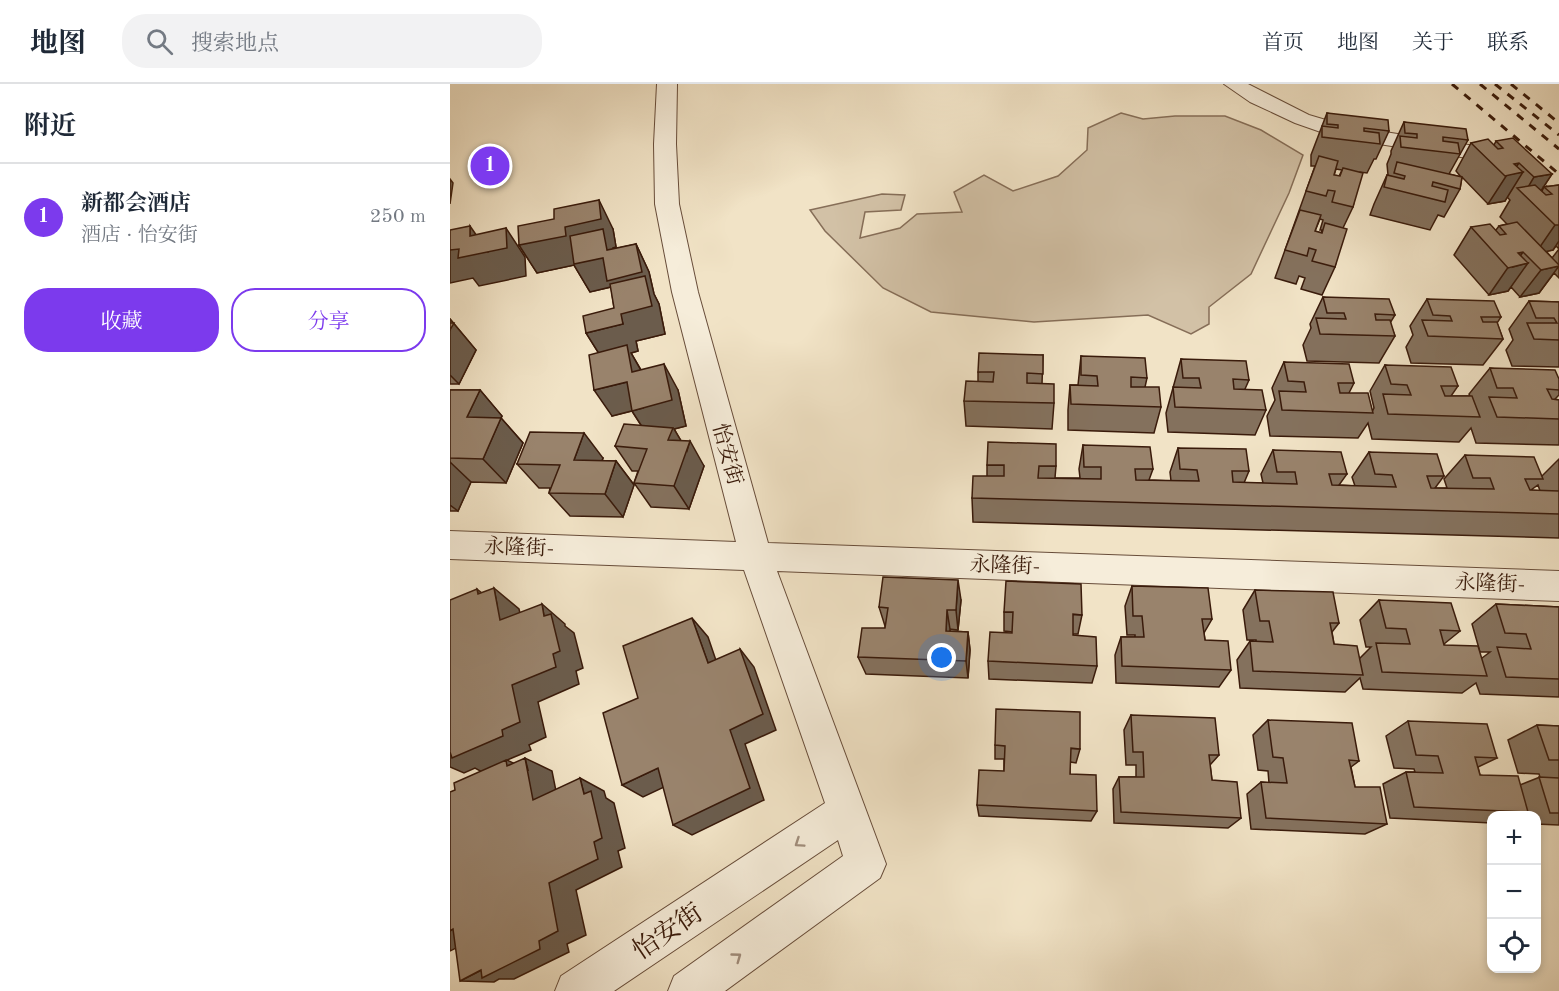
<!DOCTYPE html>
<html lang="zh">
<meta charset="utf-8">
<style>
:root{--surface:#fff;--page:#f2f2f3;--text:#1f2937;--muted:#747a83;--line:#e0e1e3;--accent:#7c3aed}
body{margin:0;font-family:"Old Standard TT","Noto Serif SC",serif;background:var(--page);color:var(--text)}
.controls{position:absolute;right:18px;bottom:18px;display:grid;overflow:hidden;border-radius:12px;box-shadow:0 3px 9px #0003}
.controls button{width:54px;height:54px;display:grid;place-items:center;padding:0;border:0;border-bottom:2px solid var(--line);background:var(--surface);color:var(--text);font:30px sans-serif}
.you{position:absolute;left:492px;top:574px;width:21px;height:21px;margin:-15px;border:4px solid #fff;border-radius:50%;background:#1a73e8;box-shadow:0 0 0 9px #1a73e833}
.badge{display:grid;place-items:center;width:39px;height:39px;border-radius:50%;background:var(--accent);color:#fff;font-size:20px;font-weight:700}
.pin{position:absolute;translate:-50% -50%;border:3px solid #fff;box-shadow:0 2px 6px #0006}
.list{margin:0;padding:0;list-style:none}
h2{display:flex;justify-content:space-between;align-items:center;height:78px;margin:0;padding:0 24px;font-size:26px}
h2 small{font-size:20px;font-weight:400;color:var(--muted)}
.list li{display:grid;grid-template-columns:39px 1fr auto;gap:18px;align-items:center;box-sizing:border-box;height:108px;padding:0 24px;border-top:2px solid var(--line)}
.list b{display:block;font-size:22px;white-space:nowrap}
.list p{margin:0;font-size:20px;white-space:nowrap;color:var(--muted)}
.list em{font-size:20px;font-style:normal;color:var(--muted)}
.actions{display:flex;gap:12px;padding:18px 24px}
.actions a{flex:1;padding:14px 0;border:2px solid var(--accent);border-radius:24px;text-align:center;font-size:21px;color:var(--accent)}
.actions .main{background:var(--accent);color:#fff}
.icon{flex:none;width:33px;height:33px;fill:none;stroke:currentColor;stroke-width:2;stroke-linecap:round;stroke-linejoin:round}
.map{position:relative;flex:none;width:1109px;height:907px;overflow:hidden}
header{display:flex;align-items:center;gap:36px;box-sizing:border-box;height:84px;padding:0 30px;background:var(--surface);border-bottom:2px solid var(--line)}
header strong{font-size:28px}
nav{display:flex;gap:33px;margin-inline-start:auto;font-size:21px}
.search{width:420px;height:54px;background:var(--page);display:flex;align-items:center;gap:15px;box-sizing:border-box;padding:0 21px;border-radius:24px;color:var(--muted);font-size:22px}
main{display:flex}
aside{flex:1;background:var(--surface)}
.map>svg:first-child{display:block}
.green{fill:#d2c1a6;stroke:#866e58;stroke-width:1.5}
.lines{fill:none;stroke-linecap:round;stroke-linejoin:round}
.minor-casing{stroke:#684d3a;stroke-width:2}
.minor{fill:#f6edda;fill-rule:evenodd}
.rail{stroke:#3a1b0b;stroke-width:3;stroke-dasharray:8 8;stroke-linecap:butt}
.wall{fill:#84715d;stroke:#3a1b0b;stroke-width:1.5;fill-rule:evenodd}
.shaded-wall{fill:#6b5c4c;stroke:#3a1b0b;stroke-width:1.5}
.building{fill:#99836c;stroke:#3a1b0b;stroke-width:1.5}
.oneway{stroke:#a18e7d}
.labels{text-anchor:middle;stroke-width:4.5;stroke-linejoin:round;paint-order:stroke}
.street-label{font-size:21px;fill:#3a1b0b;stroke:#f6edda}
.near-street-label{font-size:26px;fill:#3a1b0b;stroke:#f6edda}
</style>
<header>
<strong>地图</strong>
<div class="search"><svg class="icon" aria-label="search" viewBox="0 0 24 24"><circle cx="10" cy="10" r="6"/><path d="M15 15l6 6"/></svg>搜索地点</div>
<nav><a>首页</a><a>地图</a><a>关于</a><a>联系</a></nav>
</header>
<main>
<aside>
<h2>附近<small></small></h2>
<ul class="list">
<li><span class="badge">1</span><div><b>新都会酒店</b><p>酒店 · 怡安街</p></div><em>250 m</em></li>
</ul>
<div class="actions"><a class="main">收藏</a><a>分享</a></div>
</aside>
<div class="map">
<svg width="1109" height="907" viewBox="0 0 1109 907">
<rect width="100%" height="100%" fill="#f1e3c6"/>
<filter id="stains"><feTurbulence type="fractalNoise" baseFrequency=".00333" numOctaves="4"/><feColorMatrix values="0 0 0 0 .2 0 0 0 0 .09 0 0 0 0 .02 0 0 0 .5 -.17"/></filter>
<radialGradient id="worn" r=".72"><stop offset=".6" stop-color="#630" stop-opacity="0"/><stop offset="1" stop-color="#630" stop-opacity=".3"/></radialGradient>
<!-- green -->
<path class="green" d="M671,29L693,35L725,32H775L811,46L853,71L839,109L801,190L759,223V240L741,250L698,231L584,238L481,228L433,204L375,147L360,126L432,110L455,111L451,126L415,128L410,154L450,144L467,130L512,128L504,108L534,91L563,107L608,92L637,66L638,44Z"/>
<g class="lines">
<!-- minor casing -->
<g class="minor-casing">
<g id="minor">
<path d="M207,0H227L226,60L229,120L248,208L318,459L1109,487V517L327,487L436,780L430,794L275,907H218L224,892L393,772L388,756L164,907H105L111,892L375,719L294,486L0,475V447L286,458L222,208L205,120L204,60Z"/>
<path d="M774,0H798L859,31L896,42L1051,66L1109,112V131L1101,129L1036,77L885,53L845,39L800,18Z"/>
</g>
</g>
<!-- minor -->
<use href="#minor" class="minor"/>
<!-- rail -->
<g class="rail">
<path d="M1002,0L1109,90"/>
<path d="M1030,0L1109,65"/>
<path d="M1045,0L1109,51"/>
<path d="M1061,0L1109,39"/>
</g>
</g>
<!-- wall -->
<g class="wall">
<path d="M877,29L939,47L926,75H924L917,89L910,88L903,123L893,144L885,183L872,211L851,205L855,194L849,192L846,200L825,194L865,82H861V71ZM886,85L892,86L889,92L884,91ZM870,135L873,136L870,146H872L871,149L865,147Z"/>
<path d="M954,38L1018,56L999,90L1011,93L1006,87L1021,59L1044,61L1046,57L1102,90L1091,106L1092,107L1094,103L1109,101V194L1104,189L1089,209L1070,213L1061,203L1058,207L1039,211L1004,171L1021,143L1046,146L1049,142L1057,140L1050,133L1060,116L1057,113L1055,117L1038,120L1012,93L1010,105L994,133L988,131L980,146L920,131L924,120L937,91H938L937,80L941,70V67ZM1106,162L1109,165L1102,174L1096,167L1103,166Z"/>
<path d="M163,145L166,163L163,164L164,165L186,160L199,188L204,210L209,220L215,250L186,257L188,267L181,269L191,286L228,306L236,342L224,345L231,357L254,382L239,425L201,423L184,399L188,387H182L165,362L191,341L182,327L162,332L148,268L136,249L164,224L161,203L140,208L124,181L87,189L69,161Z"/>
<path d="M873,213L945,231L940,239L945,252L929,279L857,277L853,261L861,244L860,240Z"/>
<path d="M977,215L1051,233L1047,239L1053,255L1033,281L961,279L956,263L963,251L960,242Z"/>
<path d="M1079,217L1109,218V283L1062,282L1056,266L1063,256L1059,245Z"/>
<path d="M0,235L26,266L9,300H0Z"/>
<path d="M593,271L592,300L604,319L602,345L516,342L514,317L528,298V288Z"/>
<path d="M631,272L697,294L695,303L711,323L704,349L618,346V326L620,301H628Z"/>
<path d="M731,275L799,296L795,305L816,326L805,351L718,348L716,329Z"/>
<path d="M834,278L904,299L899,309L923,326L924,324L920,307L935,281L1008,302L1001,312H1020L1019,310L1040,284L1109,295V311L1105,315L1109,316V361L1026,359L1021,344L1009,358L922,355L918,339L908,354L820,352L817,332L825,316L822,304Z"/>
<path d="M0,306H30L52,332L51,334L73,359L56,399L21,398L8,427H0Z"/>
<path d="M633,361L703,385L699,396L721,397L720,388L728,364L799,387L794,399H813L811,390L823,366L897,390L889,401L905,402L902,393L919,368L994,392L985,404H997L994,395L1015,371L1092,392L1109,375V454L523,438L522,414L537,392V381L606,382L605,394H630L629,385ZM1088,401L1090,407L1081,406Z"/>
<path d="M153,374L152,377H166L184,401L173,433L120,432L99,409L100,404H89L67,380Z"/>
<path d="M682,502L762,535L754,549L755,556L781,586L769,603L666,599L665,571L671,553H685V551H677L675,522Z"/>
<path d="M805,506L889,539L882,548L884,560L910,574L921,563H916L910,536L929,516L1010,547L994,560V561L1032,574L1040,568H1030L1022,540L1046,520L1109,523V613L1030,610L1026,599L1012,609L913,605L910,594L895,608L790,604L787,576L800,557L806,558V556H797L793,526Z"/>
<path d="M511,516L508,546L500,545V547L518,548L520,566L518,594L416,590L408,573L435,544V542L429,523Z"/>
<path d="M554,528L632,531L628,550H623V551L647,582L642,599L539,595L538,577L562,549V548L554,547Z"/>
<path d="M681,631L769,671L760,681L762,696L791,734L778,744L664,739L663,705L669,693H686V681H676L674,646Z"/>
<path d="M818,636L909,677L901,683L905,703L937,740L915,750L801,745L797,710L811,698L819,699L818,687L808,686L803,651Z"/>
<path d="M958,637L1047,674L1028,683L1030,691L1070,701L1090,693L1089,690L1068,689L1058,656L1087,641L1109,642V741L1086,740V732H1041V739L940,734L933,700L956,688H965L964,685L944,684L936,652Z"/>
<path d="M545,661L630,665L626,679L620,678V690L647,727L641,737L529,732L527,721L554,687V675H545Z"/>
</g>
<!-- shaded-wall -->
<g class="shaded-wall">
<path d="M1069,79L1061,90L1073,88L1055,117L1038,120L1064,80Z"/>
<path d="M1102,90L1083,119L1074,110L1084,93Z"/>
<path d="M0,95L3,99L0,120Z"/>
<path d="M149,116L163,145L166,163L163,164L168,173L186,160L199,188L204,210L209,220L215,250L186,257L188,267L181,269L192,288L197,314L153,276L136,249L173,240L161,203L140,208L124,181L87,189L69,161L115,143Z"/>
<path d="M1109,134V157L1103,166L1085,170L1105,141Z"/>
<path d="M20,142L38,168L56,144L75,173L76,192L29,202L23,194L0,199V166L20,152Z"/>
<path d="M1073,168L1063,183L1078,179L1058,207L1039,211L1068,169Z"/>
<path d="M1109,182L1089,209L1070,213L1091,186Z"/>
<path d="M0,235L26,266L9,300L0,291Z"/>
<path d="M214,280L228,306L236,342L224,345L237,367L240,357L254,382L239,425L224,402L198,352L182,327Z"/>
<path d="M177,298L193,324L162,332L144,306Z"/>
<path d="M30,306L52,332L40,358L17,333Z"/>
<path d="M51,334L73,359L56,399L33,375Z"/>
<path d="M134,349L153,374L143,400L124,376Z"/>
<path d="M166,377L184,401L173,433L155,410Z"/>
<path d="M0,378L21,398L8,427L0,421Z"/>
<path d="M508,496L511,516L508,546L506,526Z"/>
<path d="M44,504L69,525L76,555L50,536L28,510L27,505L47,521Z"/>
<path d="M92,520L115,540V542L124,549L133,584L126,587L129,600L88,618L96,653L79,661L81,666L57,676L78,686L75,674L102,687L110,727L83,716L25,684L14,689L0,683V668L52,646L62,601L94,532Z"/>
<path d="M497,526L500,545L499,565L496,547Z"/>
<path d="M242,534L258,553L273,597L258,579Z"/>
<path d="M518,548L520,566L518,594L516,577Z"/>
<path d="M290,565L304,583L326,646L295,660L314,716L242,751L223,741L280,646Z"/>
<path d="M208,684L227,697L193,713L172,701Z"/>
<path d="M130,694L154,707L156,714L164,719L175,764L168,767L172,783L126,806L136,851L117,860L119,868L64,895H49L44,898L10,897L89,857L99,799L134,710Z"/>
<path d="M3,845L37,849L0,867V847Z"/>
</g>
<!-- building -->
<g class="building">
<path d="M877,29L938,36L939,47L914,44V47L929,49L930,60L872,53V42L888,44V41L877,40Z"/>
<path d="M954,38L1016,45L1018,56L993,53V57L1008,59L1010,70L951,63L950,52L967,54V50L955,49Z"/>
<path d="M1063,54L1102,90L1084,93L1069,79L1064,80L1073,88L1055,92L1021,59L1038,55L1048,65L1053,64L1046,57Z"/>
<path d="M869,72L888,77L884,91L890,92L893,84L913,89L903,123L882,118L885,107L878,106L876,112L856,107Z"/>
<path d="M947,78L1012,93L1010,105L983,98L982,102L998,106L995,118L934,103L937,91L954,95L955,92L944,89Z"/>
<path d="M1085,101L1096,111L1102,110L1094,103L1109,101V141H1105L1067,104Z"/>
<path d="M149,116L151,135L115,143L116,152L69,161L68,142L104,135V125Z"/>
<path d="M850,126L871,131L865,147L872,149L875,139L897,145L885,183L862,177L866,166L859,164L857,172L835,166Z"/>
<path d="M1067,138L1109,181V182L1091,186L1073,168L1068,169L1078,179L1058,184L1021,143L1040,140L1050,151L1056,150L1049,142Z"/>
<path d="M20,142V152L56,144L57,164L8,174L9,165L0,166V146Z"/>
<path d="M153,145L157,166L186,160L192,188L157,197L153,174L124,180L120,152Z"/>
<path d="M195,192L202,222L171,230L173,240L136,249L133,232L164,224L160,200Z"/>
<path d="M873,213L939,215L945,231L925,230L926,236H940L945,252L870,250L866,234L896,235L894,229H877Z"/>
<path d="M977,215L1044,217L1051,233H1031L1033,238H1047L1053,255L978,252L972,236L1002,237L1000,232L983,231Z"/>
<path d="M1079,217L1109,218V256L1084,255L1077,239H1107L1104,234H1086Z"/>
<path d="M0,239H4L0,246Z"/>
<path d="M177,261L182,288L214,280L222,316L182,327L177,298L144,306L139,271Z"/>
<path d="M529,269L593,271V290L577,289V299L604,300V319L514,317L516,297L543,298L544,288H528Z"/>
<path d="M631,272L695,274L697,294L681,293V303H709L711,323L621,320L620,301L648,302L647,292L631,291Z"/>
<path d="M731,275L796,277L799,296L783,295L784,305L812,306L816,326L725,323L723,303L751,304L749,294H733Z"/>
<path d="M834,278L899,280L904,299H888L890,309H918L923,329L832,326L829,307L856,308L854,298L838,297Z"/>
<path d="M935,281L1001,283L1008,302H991L995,312H1022L1030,333L938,330L933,310L961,311L957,301L941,300Z"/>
<path d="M1040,284L1105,286L1109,295V306L1097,305L1102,315L1109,316V335L1047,333L1039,313L1067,314L1063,304H1047Z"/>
<path d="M0,306H30L17,333L51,334L33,375L0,374Z"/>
<path d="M174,340L223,344L218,356L240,357L224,402L184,399L197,365L165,362Z"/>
<path d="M80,348L134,349L124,376L166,377L155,410L99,409L110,381L67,380Z"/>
<path d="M538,358L606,360V382H589L588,394L651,395V383H634L633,361L700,363L703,385H685L686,396L749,397L747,386L730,385L728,364L796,365L799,387H782L783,398L847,400L845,388H827L823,366L891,368L897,390H879L882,401L946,403L942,391L925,390L919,368L987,370L994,392H977L981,404L1044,405L1040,394H1023L1015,371L1084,373L1093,395H1075L1080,406L1109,407V430L522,414L523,392H554V381H537Z"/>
<path d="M433,493L508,496L506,526H497L496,547L518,548L516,577L408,573L412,544H435L438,524L429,523Z"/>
<path d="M556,497L631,500L632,531L623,530V551L646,553L647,582L538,577L540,548L562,549L563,528H554Z"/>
<path d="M682,502L758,504L762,535H752L755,556L778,557L781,586L672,582L671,553H694L692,532H683Z"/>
<path d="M44,504L50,536L92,520L94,532L101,530L110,567L103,570L106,583L62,601L70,638L52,646L53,652L2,674L0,668V516L27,505L28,510Z"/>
<path d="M805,506L883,508L889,539H880L884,560L907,562L913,591L803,587L800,557L823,558L819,537H810Z"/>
<path d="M929,516L1001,519L1010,547L990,546L994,561L1028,562L1037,592L932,588L926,559L960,560L956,545L936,544Z"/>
<path d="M1046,520L1109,523V595L1056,593L1047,563L1081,565L1076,550L1055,549Z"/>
<path d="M242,534L258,579L290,565L313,630L280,646L300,704L223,741L208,684L172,701L153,629L188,614L173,562Z"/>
<path d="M546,625L630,628V665L621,664L620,690L646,691L647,727L527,721L529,686L554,687L555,662L545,661Z"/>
<path d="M681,631L765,634L769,671H759L762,696L787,698L791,734L671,728L669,693H694L693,668H683Z"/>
<path d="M818,636L902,639L909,677L899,676L905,703H930L937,740L816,734L811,698L837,699L833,674L823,673Z"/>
<path d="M958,637L1037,640L1047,674L1025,673L1030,691L1068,692L1078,728L964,723L956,688L993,689L988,672L966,671Z"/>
<path d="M1087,641L1109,642V676H1099Z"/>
<path d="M75,674L83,716L130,694L134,710L141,707L152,754L144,758L148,775L99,799L108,847L89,857L90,865L32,894L31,886L10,897L3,845L0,847V708L5,706L4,699L56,676L57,682Z"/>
<path d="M1089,693L1109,694V729H1100Z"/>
</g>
<!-- one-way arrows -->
<defs><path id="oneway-chevron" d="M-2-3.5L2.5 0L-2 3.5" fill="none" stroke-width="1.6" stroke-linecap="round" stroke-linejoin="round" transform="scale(1.5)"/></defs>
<g class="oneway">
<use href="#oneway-chevron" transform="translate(349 759) rotate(146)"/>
<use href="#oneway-chevron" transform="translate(287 873) rotate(-36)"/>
</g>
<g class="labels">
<!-- street labels -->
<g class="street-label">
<text transform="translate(278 370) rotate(75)" y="7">怡安街</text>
<text transform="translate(69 463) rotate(2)" y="7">永隆街-</text>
<text transform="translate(555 481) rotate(2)" y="7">永隆街-</text>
<text transform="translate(1040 499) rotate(2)" y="7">永隆街-</text>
</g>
<!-- near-street labels -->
<g class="near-street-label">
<text transform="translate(217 847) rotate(-34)" y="9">怡安街</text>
</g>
</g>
<rect width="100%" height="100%" filter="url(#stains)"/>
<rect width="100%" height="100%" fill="url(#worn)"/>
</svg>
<div class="controls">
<button>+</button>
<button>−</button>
<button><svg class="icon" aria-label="locate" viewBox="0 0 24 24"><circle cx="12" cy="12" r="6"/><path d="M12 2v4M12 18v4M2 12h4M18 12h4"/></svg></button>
</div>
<div class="you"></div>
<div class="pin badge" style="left:40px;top:82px">1</div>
</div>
</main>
